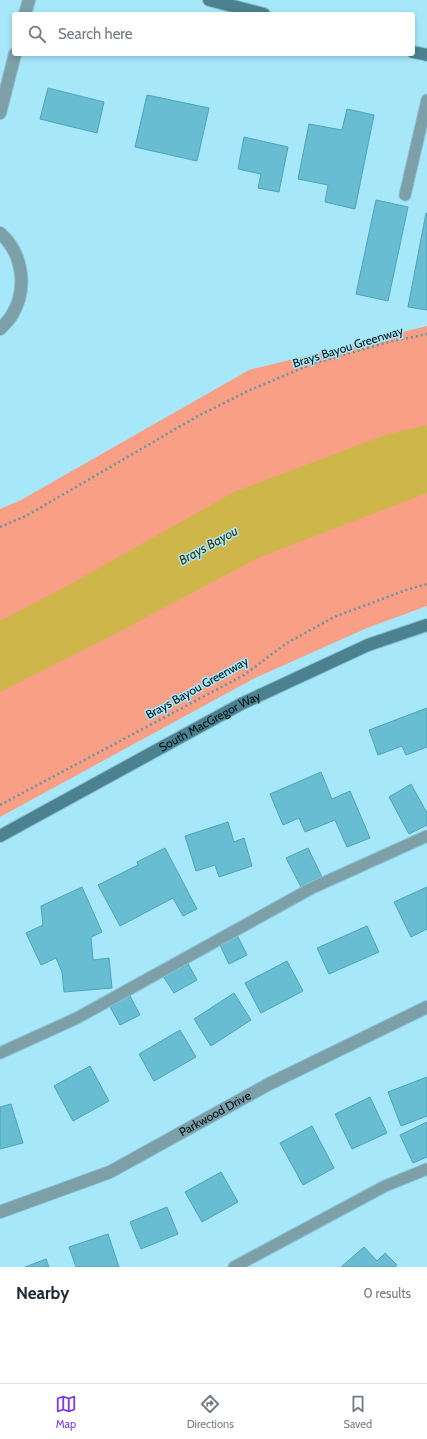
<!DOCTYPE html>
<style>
:root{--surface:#fff;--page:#f6f6f7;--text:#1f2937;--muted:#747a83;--line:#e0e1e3;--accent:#7c3aed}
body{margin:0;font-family:Cabin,sans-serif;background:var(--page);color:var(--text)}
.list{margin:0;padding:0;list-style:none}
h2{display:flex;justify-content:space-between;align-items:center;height:52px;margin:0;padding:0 16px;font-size:17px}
h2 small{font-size:13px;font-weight:400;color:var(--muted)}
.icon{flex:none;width:22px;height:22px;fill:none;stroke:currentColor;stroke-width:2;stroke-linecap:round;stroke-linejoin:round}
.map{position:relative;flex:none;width:427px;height:1267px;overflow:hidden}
.search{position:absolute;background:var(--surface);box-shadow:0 2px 6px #0003;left:12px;right:12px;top:12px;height:44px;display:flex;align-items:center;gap:10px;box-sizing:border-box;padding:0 14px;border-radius:4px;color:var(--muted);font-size:15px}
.sheet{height:116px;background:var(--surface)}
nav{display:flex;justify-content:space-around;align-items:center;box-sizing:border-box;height:56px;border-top:1px solid var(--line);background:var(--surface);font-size:11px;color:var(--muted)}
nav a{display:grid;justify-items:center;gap:2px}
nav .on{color:var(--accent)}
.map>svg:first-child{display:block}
.green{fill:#f89f86}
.water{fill:#ceb64a}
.building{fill:#68bdd3;stroke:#4da3b8}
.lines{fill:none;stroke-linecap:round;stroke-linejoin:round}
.lane-casing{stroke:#88c1d1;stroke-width:13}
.street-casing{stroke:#88c1d1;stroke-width:14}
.secondary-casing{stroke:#88c1d1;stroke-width:14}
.path{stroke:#6594a1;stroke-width:2.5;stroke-dasharray:2 3;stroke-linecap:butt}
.lane{stroke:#7d9fa8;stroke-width:11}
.street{stroke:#7d9fa8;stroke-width:12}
.secondary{stroke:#4c818f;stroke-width:12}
.labels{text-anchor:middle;stroke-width:3;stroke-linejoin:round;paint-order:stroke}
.street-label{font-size:12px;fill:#001218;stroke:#a6e8fa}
.water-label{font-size:13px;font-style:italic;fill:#3e3404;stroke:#a6e8fa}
</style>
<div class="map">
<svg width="427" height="1267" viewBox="0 0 427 1267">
<rect width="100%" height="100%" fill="#a6e8fa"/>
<!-- green -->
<path class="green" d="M427,326V606L367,628L253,679L0,817V509L21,500L249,370Z"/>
<!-- water -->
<path class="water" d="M427,425V493L260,557L109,637L0,692V621L65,587L234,492L385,435Z"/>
<!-- building -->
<g class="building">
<path d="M48,88L104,102L97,133L40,119Z"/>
<path d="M147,95L209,108L197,161L135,147Z"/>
<path d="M347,109L374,115L355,209L325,202L328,185L298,179L309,124L342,130Z"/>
<path d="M244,137L288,147L279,192L258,188L261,174L238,169Z"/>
<path d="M376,200L408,207L388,301L356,294Z"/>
<path d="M426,213H427V310L408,307Z"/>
<path d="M427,708V747L406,755L402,746L378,755L369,730Z"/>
<path d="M321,772L332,799L350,791L370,838L347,847L335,820L305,832L299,818L283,825L270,794Z"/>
<path d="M411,784L427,813V825L409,834L389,797Z"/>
<path d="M228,822L234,842L244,838L252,866L219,877L215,865L196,871L185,836Z"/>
<path d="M165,848L197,909L183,916L173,898L120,926L98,885L138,865L137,862Z"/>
<path d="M308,848L322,877L301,887L286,858Z"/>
<path d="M82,887L102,932L91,937L93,960L109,958L112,988L64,992L62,972L56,958L41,965L26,933L43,925L41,906Z"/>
<path d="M427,887V929L411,937L394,902Z"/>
<path d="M367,926L379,952L329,974L317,948Z"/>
<path d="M237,935L247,955L229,964L219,943Z"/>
<path d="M287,961L303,991L261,1013L245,983Z"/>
<path d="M187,962L197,980L174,993L163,976Z"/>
<path d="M234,993L251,1020L211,1046L194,1019Z"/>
<path d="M129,994L140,1015L120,1025L109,1005Z"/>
<path d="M180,1030L196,1057L154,1081L139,1054Z"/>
<path d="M90,1066L109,1101L73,1121L54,1086Z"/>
<path d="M427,1077V1116L401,1126L388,1092Z"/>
<path d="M370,1097L387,1133L352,1149L335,1114Z"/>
<path d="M11,1104L23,1143L0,1149V1107Z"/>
<path d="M427,1122V1157L413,1163L400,1135Z"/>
<path d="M312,1126L334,1168L303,1185L280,1143Z"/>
<path d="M221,1172L238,1202L202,1222L185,1192Z"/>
<path d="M167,1207L178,1234L141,1249L130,1222Z"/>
<path d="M108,1234L119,1267H76L69,1247Z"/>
<path d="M364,1247L377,1261L385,1253L397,1265L395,1267H341Z"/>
<path d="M46,1259L49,1267H25Z"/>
</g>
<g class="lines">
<!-- lane casing -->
<g class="lane-casing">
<g id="lane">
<path d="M405,195L427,100"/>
<path d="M0,1053L77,1018L312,888L427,836"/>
<path d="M234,1267L385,1186L427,1169"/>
</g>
</g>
<!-- street casing -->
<g class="street-casing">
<g id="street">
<path d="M25,14L29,0"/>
<path d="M0,113L15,54"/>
<path d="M0,233C23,253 28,289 12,315C9,320 4,325 0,329"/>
<path id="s1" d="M0,1212L110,1172L269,1084L427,1007"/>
</g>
</g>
<!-- secondary casing -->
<g class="secondary-casing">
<g id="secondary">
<path d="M209,0L264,14"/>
<path d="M413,52L427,55"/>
<path id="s2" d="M0,836L241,704L368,645L427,625"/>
</g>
</g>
<!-- path -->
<g class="path">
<path d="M0,527L26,516L198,416L250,390L312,364L385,343L427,334"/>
<path d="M0,805L244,675L287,643L334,617L406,590L427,584"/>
</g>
<!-- lane -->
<use href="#lane" class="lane"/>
<!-- street -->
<use href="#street" class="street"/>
<!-- secondary -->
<use href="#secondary" class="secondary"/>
</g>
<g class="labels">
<!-- street labels -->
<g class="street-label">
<text transform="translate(348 347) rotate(-17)" y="4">Brays Bayou Greenway</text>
<text transform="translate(197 688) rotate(-29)" y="4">Brays Bayou Greenway</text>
<text dy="4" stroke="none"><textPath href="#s2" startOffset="239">South MacGregor Way</textPath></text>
<text dy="4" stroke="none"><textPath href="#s1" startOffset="237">Parkwood Drive</textPath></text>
</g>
<!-- water labels -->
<g class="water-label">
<text transform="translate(208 545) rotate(-29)" y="5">Brays Bayou</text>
</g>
</g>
</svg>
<div class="search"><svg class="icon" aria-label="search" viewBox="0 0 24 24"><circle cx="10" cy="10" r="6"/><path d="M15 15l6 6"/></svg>Search here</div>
</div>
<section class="sheet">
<h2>Nearby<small>0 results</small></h2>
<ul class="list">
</ul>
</section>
<nav>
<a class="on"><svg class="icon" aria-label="map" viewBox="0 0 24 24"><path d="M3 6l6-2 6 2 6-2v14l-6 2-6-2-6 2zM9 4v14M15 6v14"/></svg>Map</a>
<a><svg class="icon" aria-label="directions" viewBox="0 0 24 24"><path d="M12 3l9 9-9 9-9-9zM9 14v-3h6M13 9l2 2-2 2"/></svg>Directions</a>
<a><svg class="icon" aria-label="saved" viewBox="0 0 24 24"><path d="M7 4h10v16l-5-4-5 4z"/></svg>Saved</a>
</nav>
